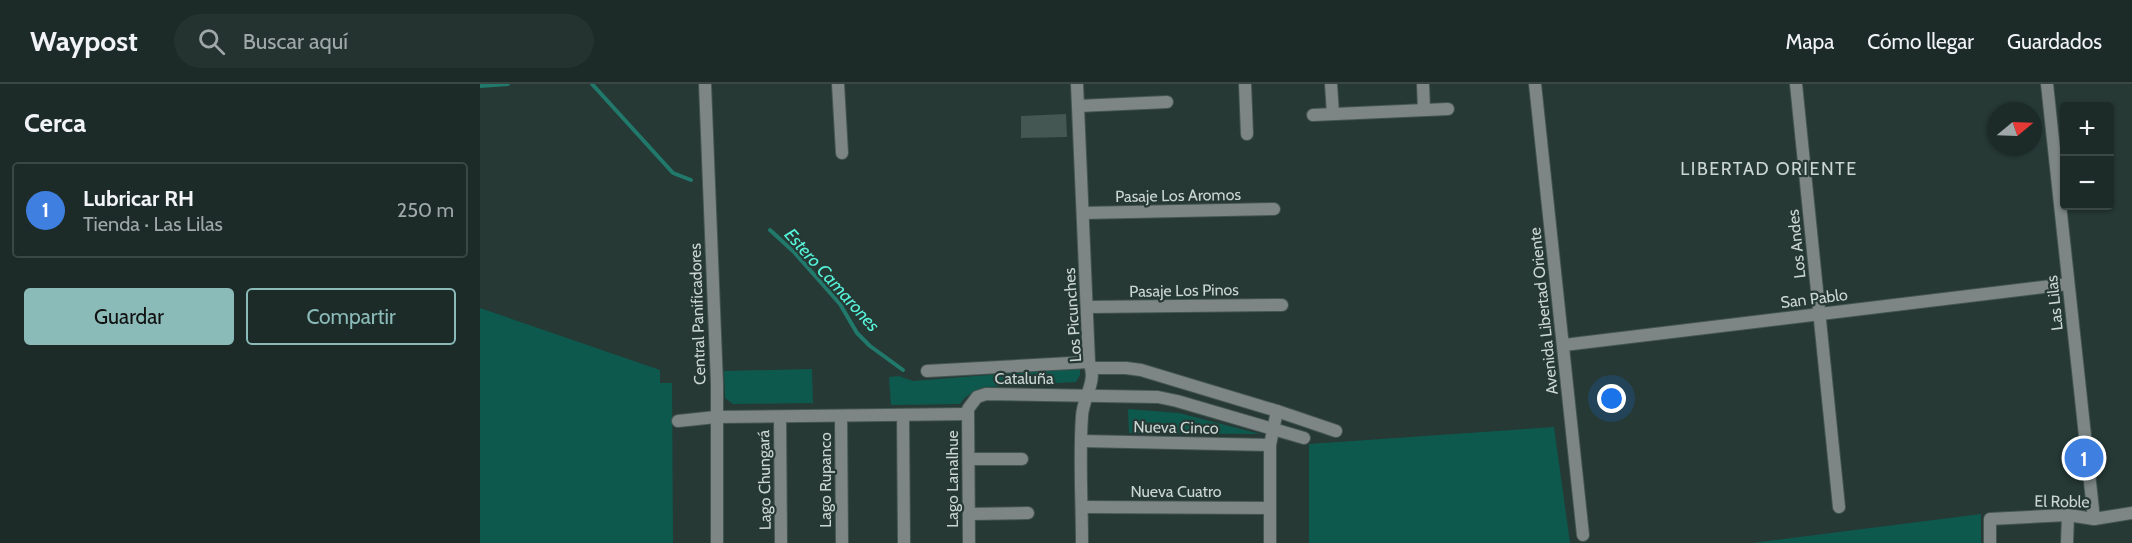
<!DOCTYPE html>
<html lang="es">
<meta charset="utf-8">
<style>
:root{--surface:#1c2b28;--page:#253330;--text:#f1f3f6;--muted:#a0a7a8;--line:#3a4745;--accent:#8bbbb9}
body{margin:0;font-family:Cabin,sans-serif;background:var(--page);color:var(--text)}
.controls{position:absolute;right:18px;top:18px;display:grid;overflow:hidden;border-radius:6px;box-shadow:0 2px 4px #0004}
.controls button{width:54px;height:54px;display:grid;place-items:center;padding:0;border:0;border-bottom:2px solid var(--line);background:var(--surface);color:var(--text);font:30px sans-serif}
.compass{position:absolute;left:1508px;top:18px;width:54px;height:54px;border-radius:50%;background:var(--surface);box-shadow:0 2px 4px #0004;rotate:71deg}
.you{position:absolute;left:1132px;top:315px;width:21px;height:21px;margin:-15px;border:4px solid #fff;border-radius:50%;background:#1a73e8;box-shadow:0 0 0 9px #1a73e833}
.badge{display:grid;place-items:center;width:39px;height:39px;border-radius:50%;background:var(--accent);color:#fff;font-size:20px;font-weight:700}
.pin{position:absolute;translate:-50% -50%;border:3px solid #fff;box-shadow:0 2px 6px #0006}
.list{margin:0;padding:0;list-style:none}
h2{display:flex;justify-content:space-between;align-items:center;height:78px;margin:0;padding:0 24px;font-size:26px}
h2 small{font-size:20px;font-weight:400;color:var(--muted)}
.list li{display:grid;grid-template-columns:39px 1fr auto;gap:18px;align-items:center;box-sizing:border-box;height:96px;margin:0 12px 12px;padding:0 12px;border:2px solid var(--line);border-radius:6px}
.list b{display:block;font-size:22px;white-space:nowrap}
.list p{margin:0;font-size:20px;white-space:nowrap;color:var(--muted)}
.list em{font-size:20px;font-style:normal;color:var(--muted)}
.actions{display:flex;gap:12px;padding:18px 24px}
.actions a{flex:1;padding:14px 0;border:2px solid var(--accent);border-radius:6px;text-align:center;font-size:21px;color:var(--accent)}
.actions .main{background:var(--accent);color:#111}
.icon{flex:none;width:33px;height:33px;fill:none;stroke:currentColor;stroke-width:2;stroke-linecap:round;stroke-linejoin:round}
.map{position:relative;flex:none;width:1652px;height:459px;overflow:hidden}
header{display:flex;align-items:center;gap:36px;box-sizing:border-box;height:84px;padding:0 30px;background:var(--surface);border-bottom:2px solid var(--line)}
header strong{font-size:28px}
nav{display:flex;gap:33px;margin-inline-start:auto;font-size:21px}
.search{width:420px;height:54px;background:var(--page);display:flex;align-items:center;gap:15px;box-sizing:border-box;padding:0 21px;border-radius:33px;color:var(--muted);font-size:22px}
main{display:flex}
aside{flex:1;background:var(--surface)}
.map>svg:first-child{display:block}
.green{fill:#0e594e}
.lines{fill:none;stroke-linecap:round;stroke-linejoin:round}
.stream{stroke:#20796b;stroke-width:4}
.building{fill:#445753}
.street-casing{stroke:#445551;stroke-width:14}
.street{stroke:#7d8684;stroke-width:12}
.labels{text-anchor:middle;stroke-width:4.5;stroke-linejoin:round;paint-order:stroke}
.street-label{font-size:16px;fill:#cbd6d3;stroke:#263935}
.neighbourhood-label{font-size:18px;letter-spacing:1.5px;fill:#cbd6d3;stroke:#263935}
.water-label{font-size:18px;font-style:italic;fill:#56f3d9;stroke:#263935}
</style>
<header>
<strong>Waypost</strong>
<div class="search"><svg class="icon" aria-label="search" viewBox="0 0 24 24"><circle cx="10" cy="10" r="6"/><path d="M15 15l6 6"/></svg>Buscar aquí</div>
<nav><a>Mapa</a><a>Cómo llegar</a><a>Guardados</a></nav>
</header>
<main>
<aside>
<h2>Cerca<small></small></h2>
<ul class="list">
<li><span class="badge" style="background:#3f7fe0">1</span><div><b>Lubricar RH</b><p>Tienda · Las Lilas</p></div><em>250 m</em></li>
</ul>
<div class="actions"><a class="main">Guardar</a><a>Compartir</a></div>
</aside>
<div class="map">
<svg width="1652" height="459" viewBox="0 0 1652 459">
<rect width="100%" height="100%" fill="#263935"/>
<!-- green -->
<g class="green">
<path d="M0,224L180,286V299H192L193,459H0Z"/>
<path d="M600,284V291L596,298L504,303C494,307 486,311 480,320L411,321L409,293L419,292L433,297Z"/>
<path d="M332,285L333,319L253,320L245,314L244,287Z"/>
<path d="M648,325L699,329L780,350L649,349Z"/>
<path d="M1074,343L1090,459H829V360Z"/>
<path d="M1501,430V459H1271H1272Z"/>
</g>
<g class="lines">
<!-- stream -->
<g class="stream">
<path d="M112,0L193,89L211,96"/>
<path d="M0,2L28,0"/>
<path d="M290,146L314,168L360,220L377,249L390,262L423,286"/>
</g>
</g>
<!-- building -->
<path class="building" d="M586,30L587,53L541,54V32Z"/>
<g class="lines">
<!-- street casing -->
<g class="street-casing">
<g id="street">
<path d="M225,0L237,300V459"/>
<path d="M358,0L362,69"/>
<path d="M597,0L609,278C618,297 603,313 602,332C599,374 602,417 602,459"/>
<path d="M765,0L767,50"/>
<path d="M851,0L853,30"/>
<path d="M943,0L944,26"/>
<path d="M1055,0L1103,451"/>
<path d="M1316,0L1359,423"/>
<path d="M1567,0L1614,435"/>
<path d="M598,22L687,18"/>
<path d="M833,31L968,25"/>
<path d="M603,129L794,125"/>
<path d="M607,223L802,221"/>
<path d="M1084,261L1588,200"/>
<path d="M612,284H646L661,286L797,327L856,347"/>
<path d="M447,287L609,278"/>
<path d="M423,331L424,459"/>
<path d="M361,332L362,459"/>
<path d="M300,333L301,459"/>
<path d="M198,337L236,333L488,330"/>
<path d="M602,357L790,361"/>
<path d="M489,375H542"/>
<path d="M602,423L790,424"/>
<path d="M489,430L548,429"/>
<path d="M489,459L488,325L497,313L506,310L678,313L697,317L824,354"/>
<path d="M790,459V361L797,327"/>
<path d="M1510,459V435L1588,431L1614,435L1652,429"/>
<path d="M1587,459L1588,431"/>
</g>
</g>
<!-- street -->
<use href="#street" class="street"/>
</g>
<g class="labels">
<!-- street labels -->
<g class="street-label">
<text transform="translate(698 111) rotate(-1)" y="6">Pasaje Los Aromos</text>
<text transform="translate(1316 160) rotate(-96)" y="6">Los Andes</text>
<text transform="translate(704 206) rotate(-1)" y="6">Pasaje Los Pinos</text>
<text transform="translate(1334 214) rotate(-7)" y="6">San Pablo</text>
<text transform="translate(1574 219) rotate(-96)" y="6">Las Lilas</text>
<text transform="translate(1063 227) rotate(-96)" y="6">Avenida Libertad Oriente</text>
<text transform="translate(217 230) rotate(-92)" y="6">Central Panificadores</text>
<text transform="translate(592 231) rotate(-94)" y="6">Los Picunches</text>
<text x="544" y="300">Cataluña</text>
<text transform="translate(696 343) rotate(1)" y="6">Nueva Cinco</text>
<text transform="translate(472 395) rotate(-90)" y="6">Lago Lanalhue</text>
<text transform="translate(284 396) rotate(-91)" y="6">Lago Chungará</text>
<text transform="translate(345 396) rotate(-90)" y="6">Lago Rupanco</text>
<text x="696" y="413">Nueva Cuatro</text>
<text transform="translate(1582 417) rotate(1)" y="6">El Roble</text>
</g>
<!-- neighbourhood labels -->
<g class="neighbourhood-label">
<text x="1289" y="91">LIBERTAD ORIENTE</text>
</g>
<!-- water labels -->
<g class="water-label">
<text transform="translate(352 196) rotate(48)" y="6">Estero Camarones</text>
</g>
</g>
</svg>
<div class="controls">
<button>+</button>
<button>−</button>
</div>
<svg class="compass" viewBox="-18 -18 36 36"><path d="M0-13l5 13h-10z" fill="#e53935"/><path d="M0 13l5-13h-10z" fill="#a0a7a8"/></svg>
<div class="you"></div>
<div class="pin badge" style="left:1604px;top:374px;background:#3f7fe0">1</div>
</div>
</main>
